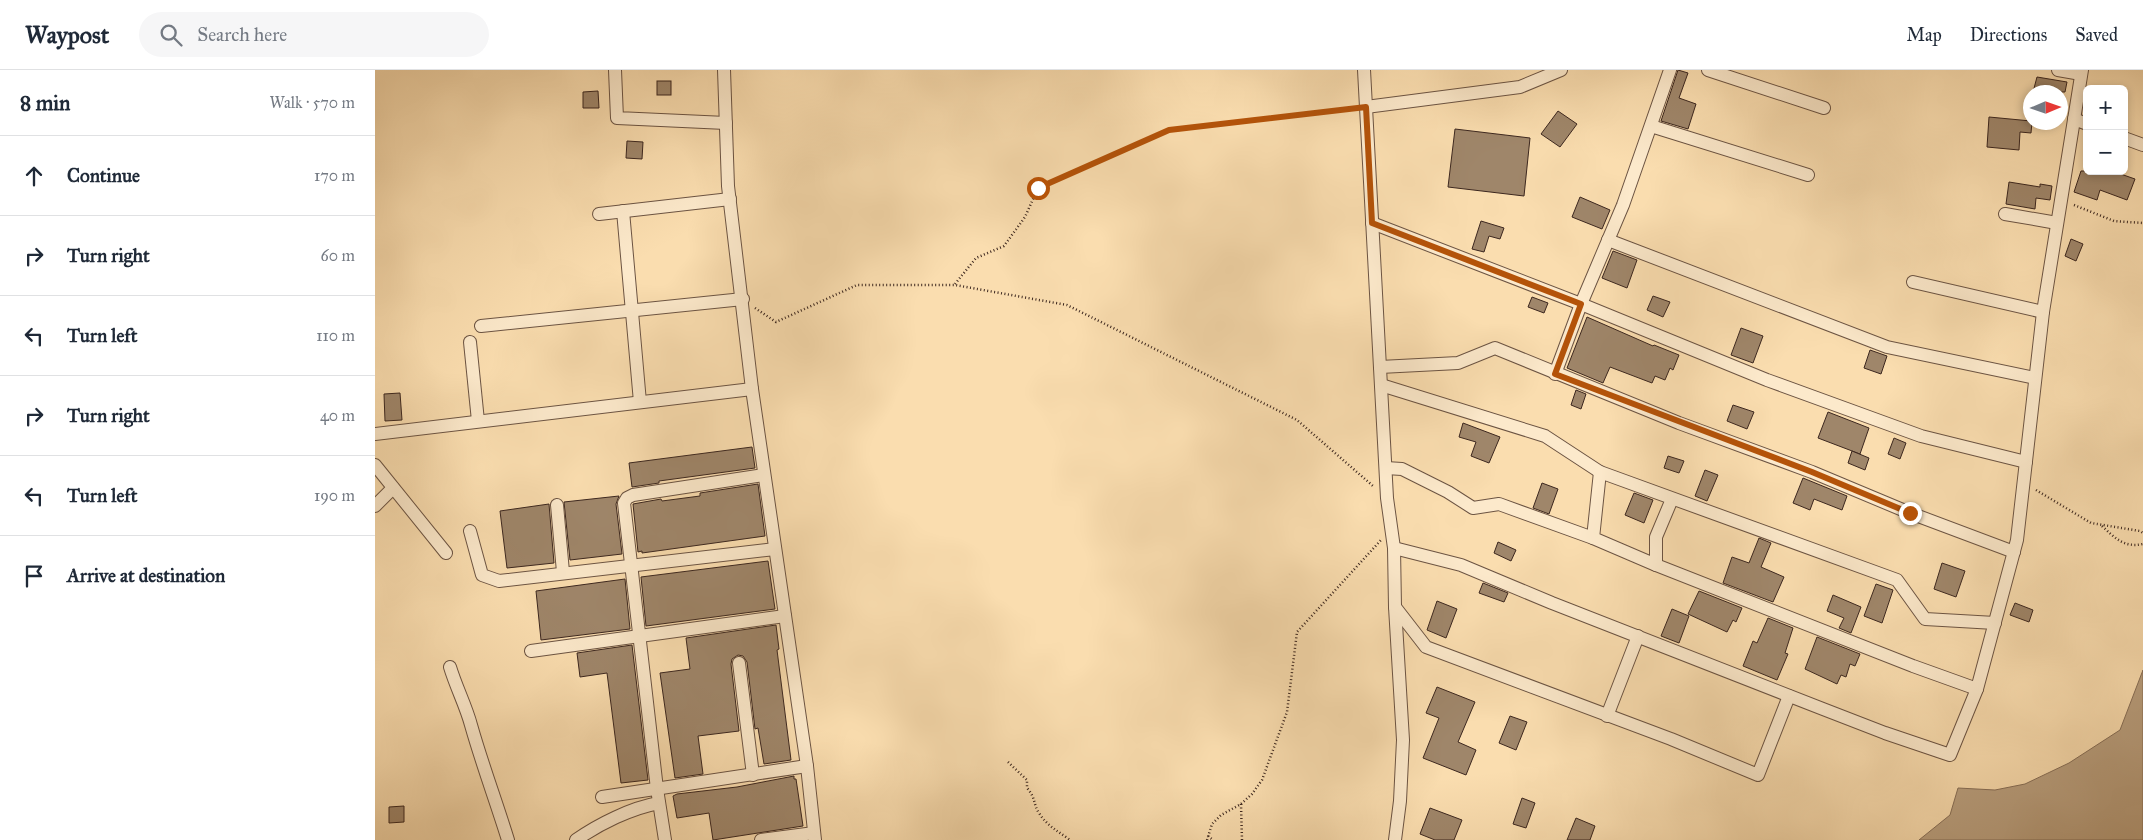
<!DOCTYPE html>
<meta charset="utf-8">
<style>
:root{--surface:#fff;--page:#f6f6f7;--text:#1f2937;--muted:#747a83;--line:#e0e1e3}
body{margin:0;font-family:"IM FELL Great Primer",serif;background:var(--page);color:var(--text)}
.controls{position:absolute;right:15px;top:15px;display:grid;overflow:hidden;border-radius:8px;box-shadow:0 2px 8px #0003}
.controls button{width:45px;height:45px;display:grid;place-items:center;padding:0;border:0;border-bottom:1px solid var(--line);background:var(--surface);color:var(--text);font:25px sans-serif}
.compass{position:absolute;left:1648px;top:15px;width:45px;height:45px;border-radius:50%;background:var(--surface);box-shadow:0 2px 8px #0003;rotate:88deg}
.stop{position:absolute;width:15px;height:15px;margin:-11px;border:4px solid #b45309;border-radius:50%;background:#fff}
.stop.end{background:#b45309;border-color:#fff;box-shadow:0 1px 5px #0008}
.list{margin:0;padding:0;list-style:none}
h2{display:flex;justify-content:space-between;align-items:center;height:65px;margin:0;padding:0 20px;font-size:21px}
h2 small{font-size:16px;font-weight:400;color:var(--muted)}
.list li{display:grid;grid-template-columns:32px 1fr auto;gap:15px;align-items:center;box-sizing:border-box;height:80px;padding:0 20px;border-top:1px solid var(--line)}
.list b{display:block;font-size:19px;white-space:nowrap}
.list em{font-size:16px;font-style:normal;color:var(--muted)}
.icon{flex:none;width:28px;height:28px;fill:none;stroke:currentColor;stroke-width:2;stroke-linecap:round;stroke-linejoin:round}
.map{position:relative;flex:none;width:1768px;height:770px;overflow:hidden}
header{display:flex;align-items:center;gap:30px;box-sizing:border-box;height:70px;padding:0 25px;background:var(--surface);border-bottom:1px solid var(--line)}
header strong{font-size:24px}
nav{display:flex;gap:28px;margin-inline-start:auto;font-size:18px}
.search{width:350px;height:45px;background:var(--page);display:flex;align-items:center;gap:12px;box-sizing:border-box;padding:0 18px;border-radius:28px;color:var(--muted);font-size:19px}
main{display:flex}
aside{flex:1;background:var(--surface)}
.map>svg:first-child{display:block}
.water{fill:#b99f7e;stroke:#876f58}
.building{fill:#9f866a;stroke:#3c271f}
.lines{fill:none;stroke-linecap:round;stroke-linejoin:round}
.minor-casing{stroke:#6c5443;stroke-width:14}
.path{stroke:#3c271f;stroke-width:2.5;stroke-dasharray:1 2.5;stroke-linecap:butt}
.minor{stroke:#fce9cb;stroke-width:12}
.route{stroke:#b45309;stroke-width:6}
</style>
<header>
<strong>Waypost</strong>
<div class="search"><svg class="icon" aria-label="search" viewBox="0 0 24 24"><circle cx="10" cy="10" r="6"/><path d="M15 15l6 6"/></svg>Search here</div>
<nav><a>Map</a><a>Directions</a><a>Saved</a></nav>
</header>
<main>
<aside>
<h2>8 min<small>Walk · 570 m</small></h2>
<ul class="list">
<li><svg class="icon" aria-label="ahead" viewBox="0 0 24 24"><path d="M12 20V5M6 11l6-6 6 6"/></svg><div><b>Continue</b></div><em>170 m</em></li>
<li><svg class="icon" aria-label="right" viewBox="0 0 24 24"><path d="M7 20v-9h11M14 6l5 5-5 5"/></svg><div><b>Turn right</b></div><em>60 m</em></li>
<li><svg class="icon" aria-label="left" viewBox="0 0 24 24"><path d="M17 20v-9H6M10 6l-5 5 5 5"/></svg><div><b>Turn left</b></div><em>110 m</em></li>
<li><svg class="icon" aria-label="right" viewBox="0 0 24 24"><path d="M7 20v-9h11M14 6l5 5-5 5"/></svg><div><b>Turn right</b></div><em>40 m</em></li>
<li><svg class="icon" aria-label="left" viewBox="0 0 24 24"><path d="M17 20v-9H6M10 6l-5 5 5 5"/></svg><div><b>Turn left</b></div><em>190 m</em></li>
<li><svg class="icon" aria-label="arrive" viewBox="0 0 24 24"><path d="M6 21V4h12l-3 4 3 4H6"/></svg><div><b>Arrive at destination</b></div></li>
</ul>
</aside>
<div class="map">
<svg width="1768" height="770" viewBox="0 0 1768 770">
<rect width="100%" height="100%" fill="#faddaf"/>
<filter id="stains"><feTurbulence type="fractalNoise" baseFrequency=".004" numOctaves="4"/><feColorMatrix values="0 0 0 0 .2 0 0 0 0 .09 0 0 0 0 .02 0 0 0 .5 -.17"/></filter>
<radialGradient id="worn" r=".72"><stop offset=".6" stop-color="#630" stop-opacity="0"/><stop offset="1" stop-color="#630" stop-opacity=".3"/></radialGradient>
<!-- water -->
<path class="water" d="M1768,600V770H1544L1575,745L1583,718L1620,720L1650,714L1694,693L1745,660Z"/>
<!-- building -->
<g class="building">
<path d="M1303,0L1313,3L1304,28L1321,34L1313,59L1286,51Z"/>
<path d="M1662,7L1692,12L1690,22H1658Z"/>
<rect x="282" y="11" width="14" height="14"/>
<path d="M223,21L224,38H208V22Z"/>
<path d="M1183,41L1202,54L1185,77L1166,64Z"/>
<path d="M1614,47L1656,51L1657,52L1656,63L1645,62L1644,80L1612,77Z"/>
<path d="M1080,59L1155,68L1149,126L1073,117Z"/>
<path d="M252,71L268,72L267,89L251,88Z"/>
<path d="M1706,101H1737L1760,109L1752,130L1725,120L1722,130L1699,122Z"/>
<path d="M1634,112L1665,117V114L1677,116L1675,130L1661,128L1660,139L1631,134Z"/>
<path d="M1205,127L1235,140L1227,159L1197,147Z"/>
<path d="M1106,151L1129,158L1125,169L1114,166L1109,182L1097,179Z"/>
<path d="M1696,169L1708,174L1701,191L1690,186Z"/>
<path d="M1238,181L1262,190L1252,218L1227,208Z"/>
<path d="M1278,226L1295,232L1288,247L1272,240Z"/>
<path d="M1157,227L1173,233L1169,243L1153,237Z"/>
<path d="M1212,247L1278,276L1279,275L1304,285L1298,300L1295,298L1290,310L1280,306L1277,313L1235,297L1228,313L1192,298Z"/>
<path d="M1366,258L1388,266L1378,293L1356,285Z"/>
<path d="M1495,280L1512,286L1506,304L1489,298Z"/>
<path d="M1201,320L1211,324L1206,339L1196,335Z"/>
<path d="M25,323L27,350L10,351L9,324Z"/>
<path d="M1358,335L1379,342L1372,359L1352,351Z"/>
<path d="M1453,342L1494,358L1485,384L1443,368Z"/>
<path d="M1088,353L1125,367L1114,393L1096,386L1101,372L1084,367Z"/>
<path d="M1519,368L1531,373L1525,389L1513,384Z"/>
<path d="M377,377L380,398L284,411V413L257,417L254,393Z"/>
<path d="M1477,381L1494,388L1490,400L1473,393Z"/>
<path d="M1293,386L1309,391L1304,403L1289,398Z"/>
<path d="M1330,400L1343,405L1332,431L1320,426Z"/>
<path d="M1428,408L1472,426L1467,440L1439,429L1435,440L1418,433Z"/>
<path d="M1167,413L1183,419L1174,444L1158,438Z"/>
<path d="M383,414L390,466L267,483V481L263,482L258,434L286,429L287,431L325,426V423Z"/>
<path d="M1259,423L1278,430L1269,453L1250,445Z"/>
<path d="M244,426L241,434L247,484L195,490L189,432Z"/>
<path d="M174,434L179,493L132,498L125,441Z"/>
<path d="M1384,468L1396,473L1386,497L1409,507L1398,532L1348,513L1357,487L1374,493Z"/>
<path d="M1123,472L1141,480L1136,491L1119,483Z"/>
<path d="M393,491L400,539L271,556L266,507Z"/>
<path d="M1567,493L1590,501L1581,527L1559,519Z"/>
<path d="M250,509L255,559L166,570L161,521Z"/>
<path d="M1108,513L1133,523L1129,532L1104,523Z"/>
<path d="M1501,514L1518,520L1507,553L1489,546Z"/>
<path d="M1324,521L1367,538L1361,552L1358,550L1352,562L1313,544Z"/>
<path d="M1458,525L1486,537L1476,563L1464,558L1469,548L1452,541Z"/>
<path d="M1062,531L1082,539L1071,568L1052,560Z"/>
<path d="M1640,533L1658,540L1654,552L1635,545Z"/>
<path d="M1297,539L1314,546L1304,573L1286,566Z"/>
<path d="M1393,548L1418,558L1410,583L1413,584L1402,610L1368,596L1378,571L1382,573Z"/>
<path d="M401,555L404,579L402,580L416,690L389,694L383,658L380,659L372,592L368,586L363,585L357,589L356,594L364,661L323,666L328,704L300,708L285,603L315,599L311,568Z"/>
<path d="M1442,567L1485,584L1480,596L1475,594L1471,607L1466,605L1462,614L1430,599Z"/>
<path d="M257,575L273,710L246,713L232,603L205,607L202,583Z"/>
<path d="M1062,617L1100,632L1083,672L1101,680L1091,705L1048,688L1064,648L1051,643Z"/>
<path d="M1135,646L1152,652L1141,680L1124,673Z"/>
<path d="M419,706V709H421L428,756L338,770L334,743L302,748L298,726L302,724L362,717Z"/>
<path d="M1147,728L1160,733L1151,758L1138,754Z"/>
<path d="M29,736V752L14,753V737Z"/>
<path d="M1055,738L1087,750L1079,770H1060L1045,764Z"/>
<path d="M1201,748L1220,756L1215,770H1192Z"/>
</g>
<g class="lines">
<!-- minor casing -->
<g class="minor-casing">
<g id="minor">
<path d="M240,0L242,48L351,53"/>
<path d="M349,0L353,116L377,319L432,696L440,770"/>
<path d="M989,0L1012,428L1019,478L1020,537L1028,670L1025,731L1020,770"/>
<path d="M1333,0L1449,38"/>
<path d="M1683,0L1706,4"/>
<path d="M991,37L1145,17L1186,0"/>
<path d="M1699,49L1712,54"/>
<path d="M1276,56L1433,105"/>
<path d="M1749,68L1768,75"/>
<path d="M248,141L265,332"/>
<path d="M224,144L355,129"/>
<path d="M1630,144L1682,153"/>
<path d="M997,153L1206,234L1392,310L1546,366L1651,392"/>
<path d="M1233,170L1512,277L1660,308"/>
<path d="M1538,212L1668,242"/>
<path d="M106,256L368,229"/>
<path d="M95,272L103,351"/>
<path d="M1005,297L1083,293L1120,278L1304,353L1437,402L1535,443L1639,482"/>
<path d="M1180,304L1206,234L1248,135L1295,0"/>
<path d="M1006,315L1170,366L1225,402L1522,510L1550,549L1620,553"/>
<path d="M0,364L377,319"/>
<path d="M0,395L71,483"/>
<path d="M1011,398L1027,399L1073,422L1098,438L1124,434L1218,468"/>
<path d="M1225,402L1218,468L1281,495"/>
<path d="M1297,429L1281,467V495L1538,596L1602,619"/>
<path d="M182,435L188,502"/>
<path d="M0,436L18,418"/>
<path d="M95,461L107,505L124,511L400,479"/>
<path d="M1019,478L1086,495L1177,533L1448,639L1510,663L1575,685L1602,619L1642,470L1668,242L1707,0"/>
<path d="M1020,537L1051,577L1296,669L1383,705L1414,626"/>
<path d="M156,581L410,546"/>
<path d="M364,593L378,705"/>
<path d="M75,597C81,617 91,636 96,655C107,694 121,731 133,770"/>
<path d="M1232,646L1263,566"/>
<path d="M227,727L432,696"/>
<path d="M201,770C224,754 256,738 284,733"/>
<path d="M290,770L282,719L249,433L252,428L258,425L389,405"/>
<path d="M386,770L439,763"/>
</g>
</g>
<!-- path -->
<g class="path">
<path d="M1699,135L1739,151L1768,153"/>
<path d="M580,214L601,188L629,176L650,147L663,118L794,60L980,38"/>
<path d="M380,238L401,252L482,215H580L692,235L922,350L998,416"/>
<path d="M1661,420L1716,453L1765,461L1768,463"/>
<path d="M1727,456C1740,468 1749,478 1768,474"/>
<path d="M633,692L652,710V718C661,728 658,734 664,743C672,756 683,761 695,770"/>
<path d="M866,734L867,770"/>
<path d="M833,766L838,770"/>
<path d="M832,770L837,754L846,745L866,734L877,724L887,710L912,642L922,562L1006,470"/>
</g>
<!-- minor -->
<use href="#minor" class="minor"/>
</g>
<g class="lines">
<!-- route -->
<path class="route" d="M663,118L794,60L991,37L997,153L1206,234L1180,304L1437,402L1535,443"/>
</g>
<rect width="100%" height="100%" filter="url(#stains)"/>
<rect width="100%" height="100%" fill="url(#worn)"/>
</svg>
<div class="controls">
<button>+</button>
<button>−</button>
</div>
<svg class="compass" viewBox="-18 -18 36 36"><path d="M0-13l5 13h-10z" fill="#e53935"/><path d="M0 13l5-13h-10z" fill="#747a83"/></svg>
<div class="stop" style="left:663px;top:118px"></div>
<div class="stop end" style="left:1535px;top:443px"></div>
</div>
</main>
